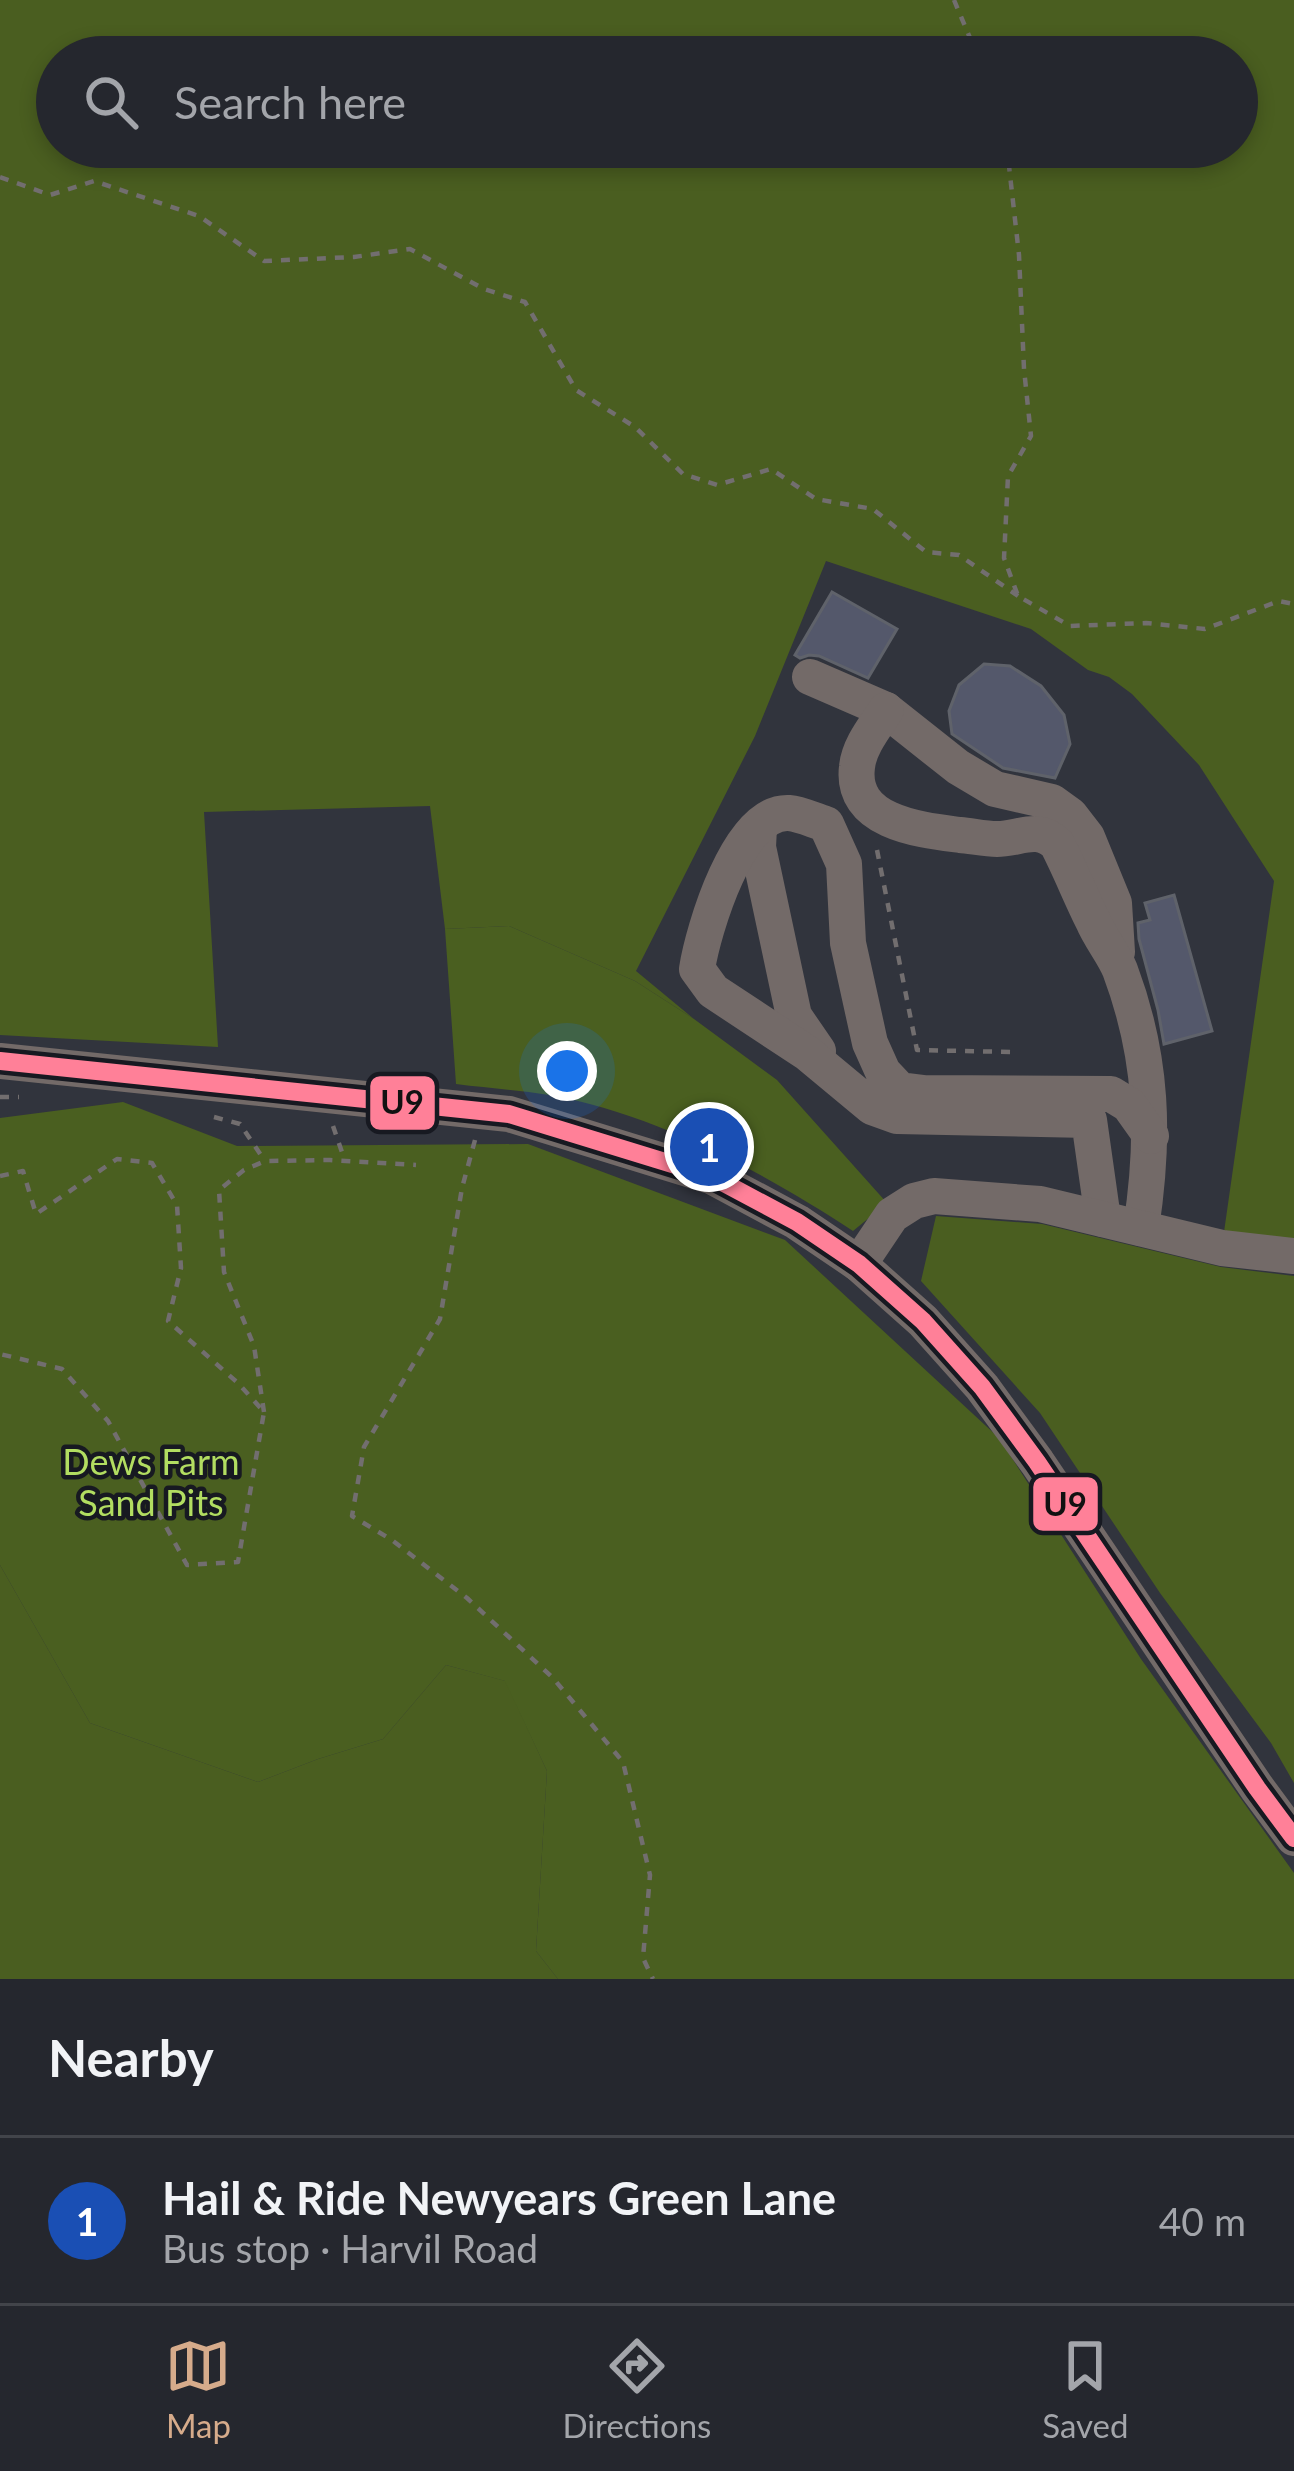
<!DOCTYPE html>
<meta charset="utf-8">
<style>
:root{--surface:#25272e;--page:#31333a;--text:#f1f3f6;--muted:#a3a5aa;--line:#42444a;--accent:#d6ab8b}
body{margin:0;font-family:Lato,sans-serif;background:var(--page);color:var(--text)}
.you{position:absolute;left:567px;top:1071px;width:42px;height:42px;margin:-30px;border:9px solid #fff;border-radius:50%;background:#1a73e8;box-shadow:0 0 0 18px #1a73e833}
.badge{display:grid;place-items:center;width:78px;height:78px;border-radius:50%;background:var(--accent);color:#fff;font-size:39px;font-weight:700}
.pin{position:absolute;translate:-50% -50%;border:6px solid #fff;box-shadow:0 3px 12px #0006}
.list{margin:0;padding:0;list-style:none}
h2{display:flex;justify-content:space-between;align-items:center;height:156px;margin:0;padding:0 48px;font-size:51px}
h2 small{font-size:39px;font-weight:400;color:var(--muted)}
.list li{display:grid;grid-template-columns:78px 1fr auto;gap:36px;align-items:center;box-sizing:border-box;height:168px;padding:0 48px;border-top:3px solid var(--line)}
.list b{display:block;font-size:45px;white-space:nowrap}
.list p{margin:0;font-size:39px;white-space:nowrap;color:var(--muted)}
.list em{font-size:39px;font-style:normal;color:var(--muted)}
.icon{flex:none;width:66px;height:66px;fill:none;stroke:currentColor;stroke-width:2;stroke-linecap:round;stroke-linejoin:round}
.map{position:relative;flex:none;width:1294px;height:1979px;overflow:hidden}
.search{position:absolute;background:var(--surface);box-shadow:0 6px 18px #0003;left:36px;right:36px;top:36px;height:132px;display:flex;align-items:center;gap:30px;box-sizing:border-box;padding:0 42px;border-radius:66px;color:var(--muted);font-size:45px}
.sheet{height:324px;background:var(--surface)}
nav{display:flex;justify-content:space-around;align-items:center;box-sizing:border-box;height:168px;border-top:3px solid var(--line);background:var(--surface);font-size:33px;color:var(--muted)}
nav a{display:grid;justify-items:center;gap:6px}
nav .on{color:var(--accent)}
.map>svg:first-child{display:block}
.green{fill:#4a5e20;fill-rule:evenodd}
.forest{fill:#4a5f20}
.building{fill:#54586b;stroke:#5f626a;stroke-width:3}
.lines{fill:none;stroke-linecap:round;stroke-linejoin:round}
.path{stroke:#726e6f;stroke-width:4.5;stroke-dasharray:9 9;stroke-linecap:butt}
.minor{stroke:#736a68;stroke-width:36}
.bus-1-casing{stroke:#171921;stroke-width:27}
.bus-1{stroke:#ff8098;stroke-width:18}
.labels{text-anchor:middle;stroke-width:9;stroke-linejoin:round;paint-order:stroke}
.park-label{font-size:36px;fill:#b2dd61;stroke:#171921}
.line-badge{stroke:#171921;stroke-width:4.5}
.pale-badge-label{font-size:33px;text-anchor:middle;font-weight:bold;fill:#111}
</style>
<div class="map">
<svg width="1294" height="1979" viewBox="0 0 1294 1979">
<rect width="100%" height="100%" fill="#31343d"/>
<!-- green -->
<g class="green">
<path d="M0,0H1294V1242L1224,1232L1274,881L1199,765L1132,694L1109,677L1088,670L1031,629L826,561L755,736L636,971L694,1019L635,981L509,926L445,929L430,806L204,812L218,1047L0,1035ZM57,57H1237V147H57Z"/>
<path d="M936,1216L1042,1224L1221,1267L1294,1276V1783L1271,1743L1160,1593L1040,1413L921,1281Z"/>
<path d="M0,1565L90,1723L258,1782L318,1759L383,1739L446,1665L506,1681L547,1771L536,1951L558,1979H0Z"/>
</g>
<!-- forest -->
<g class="forest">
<path d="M509,926L635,981L694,1019L777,1080L887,1203L853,1231C765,1173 654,1113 549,1095C518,1090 487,1088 456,1084L445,929Z"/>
<path d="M123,1102L237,1146L528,1144L785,1240L999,1438L1141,1659L1294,1873V1979H558L536,1951L547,1771L505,1681L446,1665L383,1739L318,1759L258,1782L90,1723L0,1565V1118Z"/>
</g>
<!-- building -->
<g class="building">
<path d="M832,592L897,629L868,678L819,656L809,655L800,658L795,655Z"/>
<path d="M984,664L1010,666L1041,686L1064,715L1070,744L1055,778L1003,768L952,734L949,711L959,685Z"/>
<path d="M1174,895L1212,1031L1164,1044L1158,1010L1139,939L1138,923L1150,920L1145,903Z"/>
</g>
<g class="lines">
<!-- path -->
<g class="path">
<path d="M954,0L978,57"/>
<path d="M999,147L1009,166L1019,255L1024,369L1031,436L1008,476L1004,558L1018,596L1070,626L1146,623L1205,629L1279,601L1294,604"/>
<path d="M0,177L50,195L94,181L199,216L264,261L354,257L410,249L484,289L525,302L576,390L635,427L683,474L717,485L771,469L816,499L873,509L926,552L959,555L1018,596"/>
<path d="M877,850L917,1050L1012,1052"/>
<path d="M0,1097H19"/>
<path d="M214,1117L240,1124L265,1161"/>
<path d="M333,1126L345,1161"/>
<path d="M475,1140L462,1188L440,1319L364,1447L352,1516L392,1540L467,1598L553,1678L623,1762L650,1875L643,1958L653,1979"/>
<path d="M0,1176L23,1171L36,1214L117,1159L152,1163L177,1205L181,1268L168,1321L239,1384L264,1412L238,1562L187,1565L108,1421L62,1369L0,1354"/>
<path d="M264,1412L254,1346L224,1272L219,1190L244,1170L265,1161L330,1160L416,1165"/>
</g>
<!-- minor -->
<g class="minor">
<path d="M810,677L886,710L958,767L995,789L1052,802L1070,815L1087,837L1114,903L1117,952"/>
<path d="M886,710C875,727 859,746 857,767C850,823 921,830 960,835C972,836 985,839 997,839C1020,839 1037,825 1057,844C1070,869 1080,895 1093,921C1100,938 1113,953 1120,970C1153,1058 1155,1137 1141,1228"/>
<path d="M759,827L758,847L794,1016L818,1051"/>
<path d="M0,1061L509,1114L711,1176L797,1222L859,1264L923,1321L982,1387L1037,1462L1257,1788L1294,1838"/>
<path d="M1103,1219L1089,1120L897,1116L872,1107L807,1053L713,991L697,969C703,931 738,810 789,813C801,814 815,821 826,824L844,864L848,943L870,1043L883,1072L900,1090L924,1093L1111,1094L1129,1105L1151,1136"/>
<path d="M859,1264L892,1215L914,1201L934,1196L1040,1204L1222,1248L1294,1256"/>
</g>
<!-- bus-1 casing -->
<g class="bus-1-casing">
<path id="bus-1" d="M0,1061L509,1114L711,1176L797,1222L859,1264L923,1321L982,1387L1037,1462L1257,1788L1294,1838"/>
</g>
<!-- bus-1 -->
<use href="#bus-1" class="bus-1"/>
</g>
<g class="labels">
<!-- park labels -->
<g class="park-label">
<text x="151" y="1475">Dews Farm<tspan x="151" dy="41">Sand Pits</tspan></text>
</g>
</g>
<g class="line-badge">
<rect x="368" y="1074" width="69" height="58" rx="12" fill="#ff8098"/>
<rect x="1031" y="1475" width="69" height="58" rx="12" fill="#ff8098"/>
</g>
<g class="pale-badge-label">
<text x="402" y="1114">U9</text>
<text x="1065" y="1516">U9</text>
</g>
</svg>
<div class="you"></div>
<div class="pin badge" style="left:709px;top:1147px;background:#1a4fb4">1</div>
<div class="search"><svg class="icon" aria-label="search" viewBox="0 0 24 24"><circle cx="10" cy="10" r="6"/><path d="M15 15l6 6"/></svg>Search here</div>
</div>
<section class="sheet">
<h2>Nearby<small></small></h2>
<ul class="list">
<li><span class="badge" style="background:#1a4fb4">1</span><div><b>Hail &amp; Ride Newyears Green Lane</b><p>Bus stop · Harvil Road</p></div><em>40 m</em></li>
</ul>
</section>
<nav>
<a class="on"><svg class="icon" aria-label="map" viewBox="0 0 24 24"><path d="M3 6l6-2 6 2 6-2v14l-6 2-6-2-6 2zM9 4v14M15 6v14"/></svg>Map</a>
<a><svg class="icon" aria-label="directions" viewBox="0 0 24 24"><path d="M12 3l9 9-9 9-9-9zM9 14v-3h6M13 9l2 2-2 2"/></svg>Directions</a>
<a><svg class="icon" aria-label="saved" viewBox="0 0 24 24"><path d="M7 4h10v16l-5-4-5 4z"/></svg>Saved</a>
</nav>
